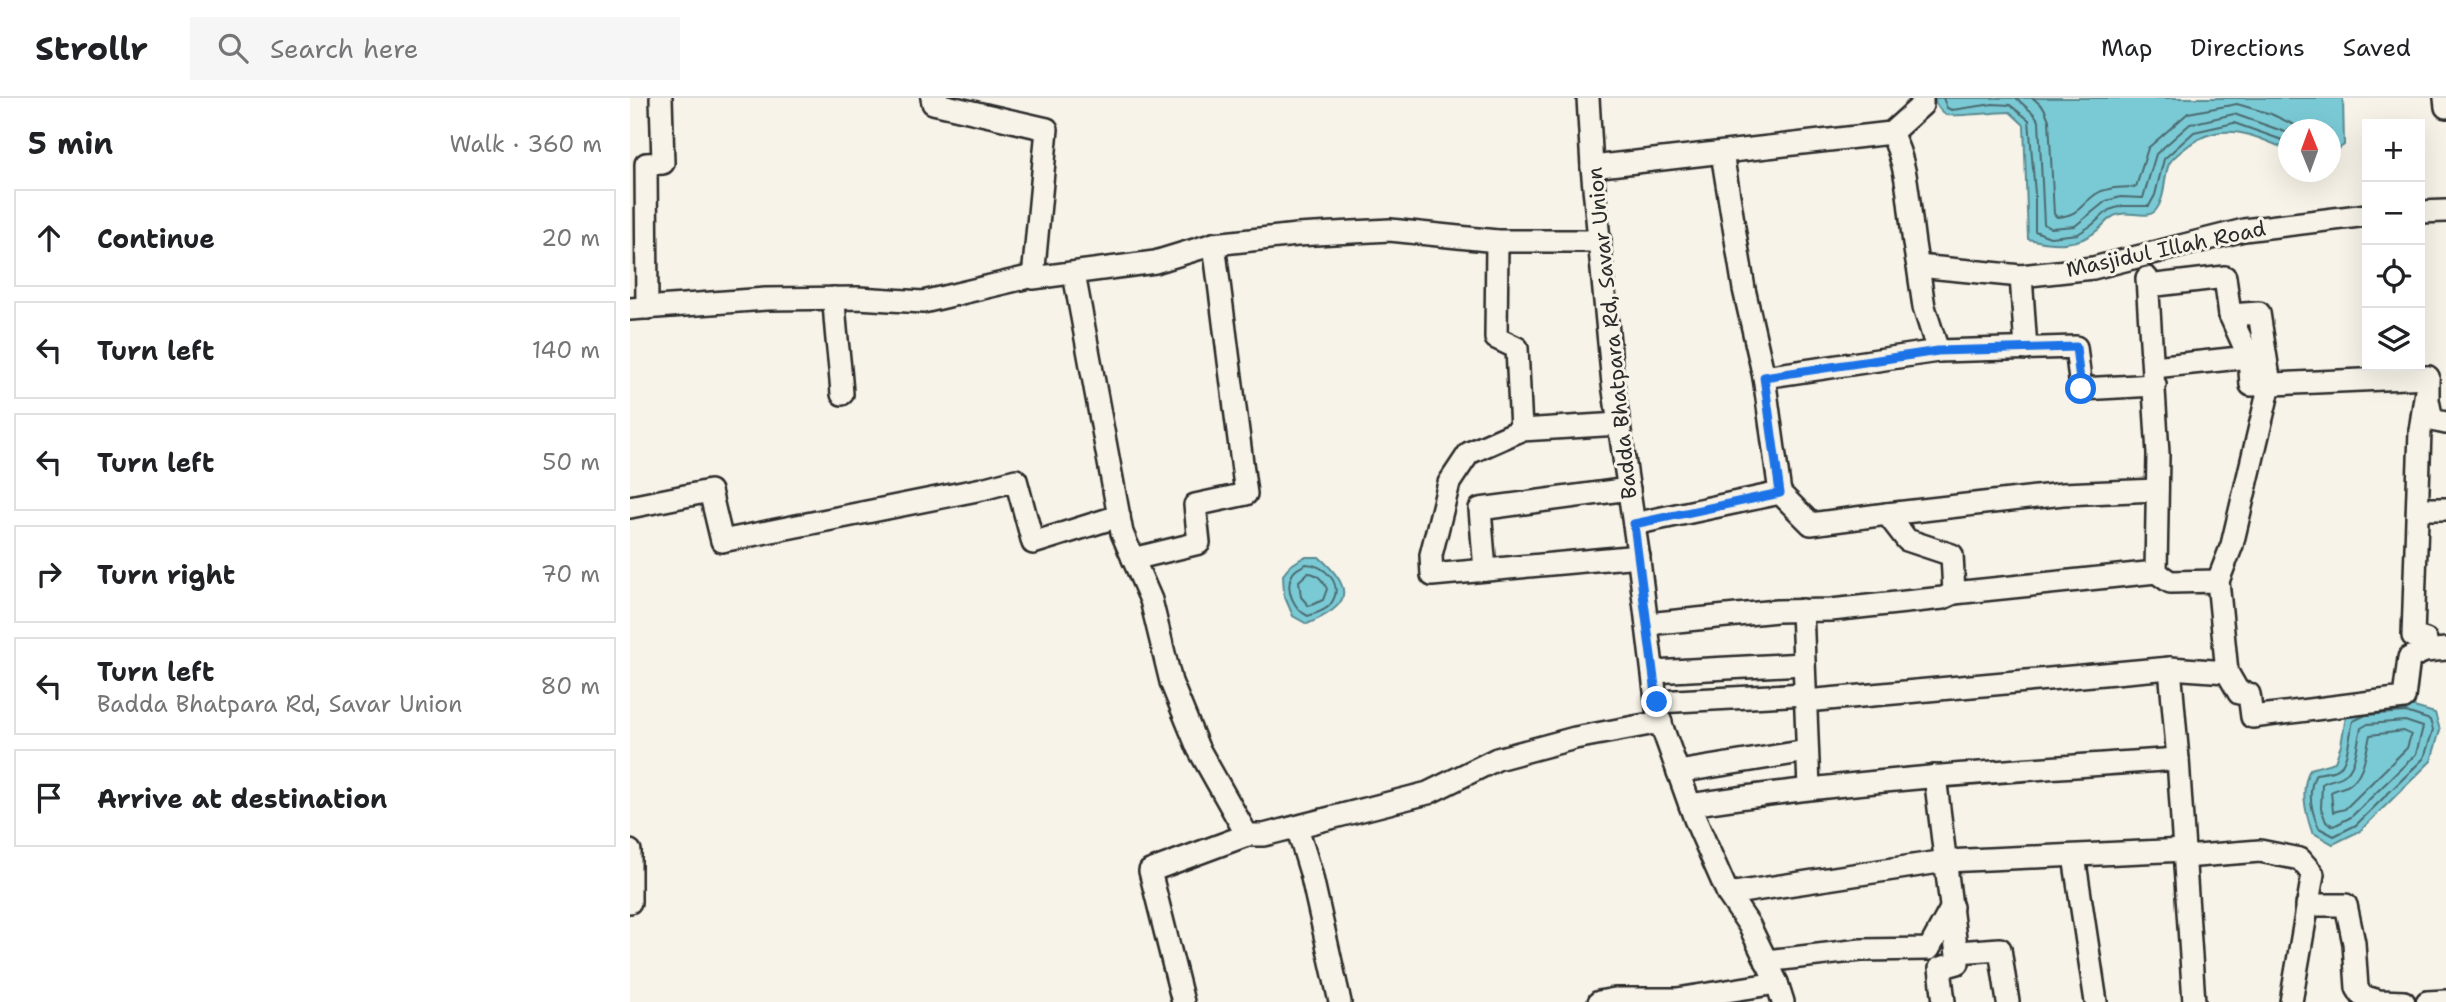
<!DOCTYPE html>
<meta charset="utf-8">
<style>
:root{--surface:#fff;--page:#f6f6f6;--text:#202124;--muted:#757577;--line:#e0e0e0}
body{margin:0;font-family:"Shantell Sans",sans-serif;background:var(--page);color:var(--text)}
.controls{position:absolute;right:21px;top:21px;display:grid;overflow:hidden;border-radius:0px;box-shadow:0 7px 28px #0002}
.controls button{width:63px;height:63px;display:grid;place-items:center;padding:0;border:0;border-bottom:2px solid var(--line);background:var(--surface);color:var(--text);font:35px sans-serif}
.compass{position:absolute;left:1648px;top:21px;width:63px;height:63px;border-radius:50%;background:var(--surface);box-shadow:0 7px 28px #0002;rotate:359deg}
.stop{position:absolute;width:21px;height:21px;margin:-16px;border:5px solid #1a73e8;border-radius:50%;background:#fff}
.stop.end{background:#1a73e8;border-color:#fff;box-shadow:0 2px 7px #0008}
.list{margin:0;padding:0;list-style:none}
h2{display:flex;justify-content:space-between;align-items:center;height:91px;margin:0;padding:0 28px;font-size:30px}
h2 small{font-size:23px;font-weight:400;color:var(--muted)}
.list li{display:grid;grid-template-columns:46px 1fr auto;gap:21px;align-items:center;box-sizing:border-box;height:98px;margin:0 14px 14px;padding:0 14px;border:2px solid var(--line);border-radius:0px}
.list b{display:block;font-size:26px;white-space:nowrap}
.list p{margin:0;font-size:23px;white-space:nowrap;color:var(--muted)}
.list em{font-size:23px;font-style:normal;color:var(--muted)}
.icon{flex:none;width:38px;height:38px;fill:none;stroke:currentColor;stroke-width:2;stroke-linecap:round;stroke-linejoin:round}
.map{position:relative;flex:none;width:1816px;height:904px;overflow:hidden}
header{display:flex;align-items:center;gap:42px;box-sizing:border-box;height:98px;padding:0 35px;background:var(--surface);border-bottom:2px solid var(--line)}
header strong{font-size:33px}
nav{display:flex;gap:38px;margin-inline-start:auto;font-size:24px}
.search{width:490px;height:63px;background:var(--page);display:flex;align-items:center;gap:18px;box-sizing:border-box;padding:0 24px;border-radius:0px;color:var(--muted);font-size:26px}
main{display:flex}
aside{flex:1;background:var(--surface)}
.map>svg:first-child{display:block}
.water{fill:#7acad5;stroke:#5a8a91;stroke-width:2}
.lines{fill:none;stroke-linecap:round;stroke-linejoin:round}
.shore{stroke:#4b6b6f;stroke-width:2}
.minor-casing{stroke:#2b2b2b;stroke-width:26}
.minor{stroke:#f7f3e8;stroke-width:21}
.route{stroke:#1a73e8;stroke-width:9}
.labels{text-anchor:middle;stroke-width:6;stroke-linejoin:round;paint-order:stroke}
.street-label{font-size:21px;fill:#2b2b2b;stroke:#f7f3e8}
</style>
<header>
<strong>Strollr</strong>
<div class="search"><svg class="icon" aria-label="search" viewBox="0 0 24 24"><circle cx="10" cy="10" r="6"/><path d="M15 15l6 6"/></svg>Search here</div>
<nav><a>Map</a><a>Directions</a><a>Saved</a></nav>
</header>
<main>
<aside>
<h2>5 min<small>Walk · 360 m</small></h2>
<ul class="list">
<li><svg class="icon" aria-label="ahead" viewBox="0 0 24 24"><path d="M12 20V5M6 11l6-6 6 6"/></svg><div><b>Continue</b></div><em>20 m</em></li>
<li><svg class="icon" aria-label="left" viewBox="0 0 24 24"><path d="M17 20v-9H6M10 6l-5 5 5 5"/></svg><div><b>Turn left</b></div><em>140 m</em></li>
<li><svg class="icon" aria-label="left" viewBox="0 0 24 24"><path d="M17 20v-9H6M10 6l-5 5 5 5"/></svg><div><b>Turn left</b></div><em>50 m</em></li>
<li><svg class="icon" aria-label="right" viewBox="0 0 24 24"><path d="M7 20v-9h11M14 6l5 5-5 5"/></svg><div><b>Turn right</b></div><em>70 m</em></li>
<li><svg class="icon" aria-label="left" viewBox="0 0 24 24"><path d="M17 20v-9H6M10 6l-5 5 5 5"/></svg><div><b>Turn left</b><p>Badda Bhatpara Rd, Savar Union</p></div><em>80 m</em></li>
<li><svg class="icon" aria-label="arrive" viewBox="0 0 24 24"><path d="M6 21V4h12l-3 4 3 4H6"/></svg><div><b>Arrive at destination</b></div></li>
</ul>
</aside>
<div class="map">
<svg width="1816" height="904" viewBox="0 0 1816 904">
<rect width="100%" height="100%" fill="#f7f3e8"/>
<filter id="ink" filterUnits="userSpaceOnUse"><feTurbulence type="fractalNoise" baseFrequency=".0143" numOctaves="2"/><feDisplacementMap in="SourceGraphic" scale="14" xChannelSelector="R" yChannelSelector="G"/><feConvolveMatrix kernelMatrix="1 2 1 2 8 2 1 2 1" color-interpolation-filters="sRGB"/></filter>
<g filter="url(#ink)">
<!-- water -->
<g class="water">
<path d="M1306,0H1713L1714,47L1701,56L1700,32H1658V52C1621,36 1590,21 1554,51C1549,55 1542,60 1539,66C1533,80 1536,99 1526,112C1518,122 1501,113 1490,116C1480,118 1476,124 1469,131C1449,149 1423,147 1398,141L1394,27L1380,14C1369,14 1319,19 1316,17C1311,15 1308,9 1305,4Z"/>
<path d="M674,459H689C726,492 720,508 677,526L663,518L654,497L653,477L660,468Z"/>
<path d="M1777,607L1805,615L1810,632L1801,663L1730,733L1703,746L1682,734C1675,713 1670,692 1680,671L1705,664L1711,647L1716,618Z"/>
</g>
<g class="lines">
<!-- shore -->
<g class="shore">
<path d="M1313,0L1317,10L1322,12L1363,6L1380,7L1399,22L1405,96V133L1420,139L1448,136L1462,127L1479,112L1492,108H1519L1525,97L1534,61L1564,34L1604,25L1658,44"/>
<path d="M1386,0L1404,16L1409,23L1414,126L1421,130L1445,128L1476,103L1491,99L1513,100L1526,56L1560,26L1604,16L1658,35"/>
<path d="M1403,0L1414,10L1419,22L1424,116L1427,119C1450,117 1450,107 1466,96C1479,88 1493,90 1506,89L1518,50L1558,15L1607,6L1641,16L1675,32"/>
<path d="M676,466C694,466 714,486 702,504C698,512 686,515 678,518C665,512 654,492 662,477C664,471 671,469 676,466Z"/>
<path d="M678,475C687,475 694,483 697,491L693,502L679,508L671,499L669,483Z"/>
<path d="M1776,614L1800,622L1803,632L1794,660L1726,727L1704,738L1689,730C1681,713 1677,693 1686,676C1692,675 1702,674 1708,671C1718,665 1720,634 1723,623L1736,617Z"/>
<path d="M1775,623L1793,629L1786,656L1721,719L1704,728L1696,724L1691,710L1692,686C1698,682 1706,682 1713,678C1727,669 1727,644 1731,630L1738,626Z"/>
<path d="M1774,633L1781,637L1777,650L1715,711L1703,714L1701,694C1706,691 1712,690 1717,688C1734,679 1736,654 1740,637Z"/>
</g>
<!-- minor casing -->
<g class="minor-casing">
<g id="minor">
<path d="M302,0L303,5L417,31L403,180L525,164L584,146L667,137L760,132L867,143H970"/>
<path d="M958,0L962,69L983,286L1008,454L1028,618L1065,721L1098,796L1119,827L1147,885L1153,904"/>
<path d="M1815,0L1816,9"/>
<path d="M1261,35C1282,74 1278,125 1288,168L1391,178L1463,170L1614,132L1737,117"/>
<path d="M1092,55L1114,191L1134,279L1150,395"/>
<path d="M962,69L1261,35L1292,7V0"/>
<path d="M1790,114L1816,113"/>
<path d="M867,143L866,240L887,250L891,332L989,326"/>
<path d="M444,176L492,435L521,502L541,584L568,650L617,737L520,773L553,904"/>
<path d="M1391,178L1396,251"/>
<path d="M1518,188L1595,179L1600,217L1619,259L1524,269"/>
<path d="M204,200C205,233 210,263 212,296"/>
<path d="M17,210L16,66L33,65L31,0"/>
<path d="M0,211L136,201L228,200L293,204L403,178"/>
<path d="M1308,253L1446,249L1451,291L1525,287"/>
<path d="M1619,259L1621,287L1798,279V302L1802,322L1816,325"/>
<path d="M1134,279L1308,253L1294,209L1288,168"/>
<path d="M891,332L839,355L819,385L801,457L802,477L1009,458"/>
<path d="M0,409L80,393L92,443L352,391L386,382L403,445L489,418"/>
<path d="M1788,411H1816"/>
<path d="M1257,416L1433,396L1527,392"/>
<path d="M1004,426L1150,395L1181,426L1257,416L1277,442L1322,457L1324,495L1526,474L1528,356L1517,180"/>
<path d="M503,461L569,445L565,407L616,396L584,146"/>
<path d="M855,472L850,411L999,391"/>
<path d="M1526,474L1540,484L1588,483L1597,574L1609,595L1619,596L1622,619L1774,600L1779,560L1795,553L1816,551"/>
<path d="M1588,483L1602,447L1640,286L1629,215L1600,217"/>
<path d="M1172,512L1179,690"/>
<path d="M1017,526L1147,513L1201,512L1313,500L1324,495"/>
<path d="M1795,553L1796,542L1783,538L1790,333L1798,279"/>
<path d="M1540,570L1597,574"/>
<path d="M1023,574L1174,566"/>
<path d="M1176,603L1540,570L1548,661"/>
<path d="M1027,604L1175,596"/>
<path d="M1048,674L1177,653"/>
<path d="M1305,678L1328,865L1310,870L1314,904"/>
<path d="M1060,707C1222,682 1384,672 1548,661L1564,904"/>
<path d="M667,729L681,775L710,904"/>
<path d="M617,737H634L798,695L867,661L945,640L1031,624"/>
<path d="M0,753V804"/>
<path d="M1444,758L1466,904"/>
<path d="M1554,759L1630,753L1670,761L1683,776L1661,904"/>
<path d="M1098,796L1316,763L1555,752"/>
<path d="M1677,807H1716L1724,845L1727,890L1732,898L1749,903L1774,904"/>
<path d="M1327,854L1370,851L1378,904"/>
<path d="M1136,863L1231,852L1299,851L1322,809"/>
<path d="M969,904L985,901H1047L1147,885"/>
<path d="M1797,904L1816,903"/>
</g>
</g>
<!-- minor -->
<use href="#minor" class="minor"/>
</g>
</g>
<g class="lines" filter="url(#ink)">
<!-- route -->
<path class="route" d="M1027,604L1004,426L1150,395L1134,279L1308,253L1446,249L1451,291"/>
</g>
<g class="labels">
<!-- street labels -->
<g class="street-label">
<text transform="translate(1536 151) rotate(-12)" y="7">Masjidul Illah Road</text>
<text transform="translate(982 235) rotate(-96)" y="7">Badda Bhatpara Rd, Savar Union</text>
</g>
</g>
</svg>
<div class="controls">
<button>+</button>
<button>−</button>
<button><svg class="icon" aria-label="locate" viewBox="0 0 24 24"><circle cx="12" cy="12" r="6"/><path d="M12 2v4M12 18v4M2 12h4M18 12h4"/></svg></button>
<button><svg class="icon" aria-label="layers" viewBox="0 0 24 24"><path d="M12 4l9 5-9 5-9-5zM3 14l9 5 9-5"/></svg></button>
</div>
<svg class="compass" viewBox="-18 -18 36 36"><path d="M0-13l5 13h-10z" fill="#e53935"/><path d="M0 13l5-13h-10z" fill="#757577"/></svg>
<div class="stop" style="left:1451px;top:291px"></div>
<div class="stop end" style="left:1027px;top:604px"></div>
</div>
</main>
